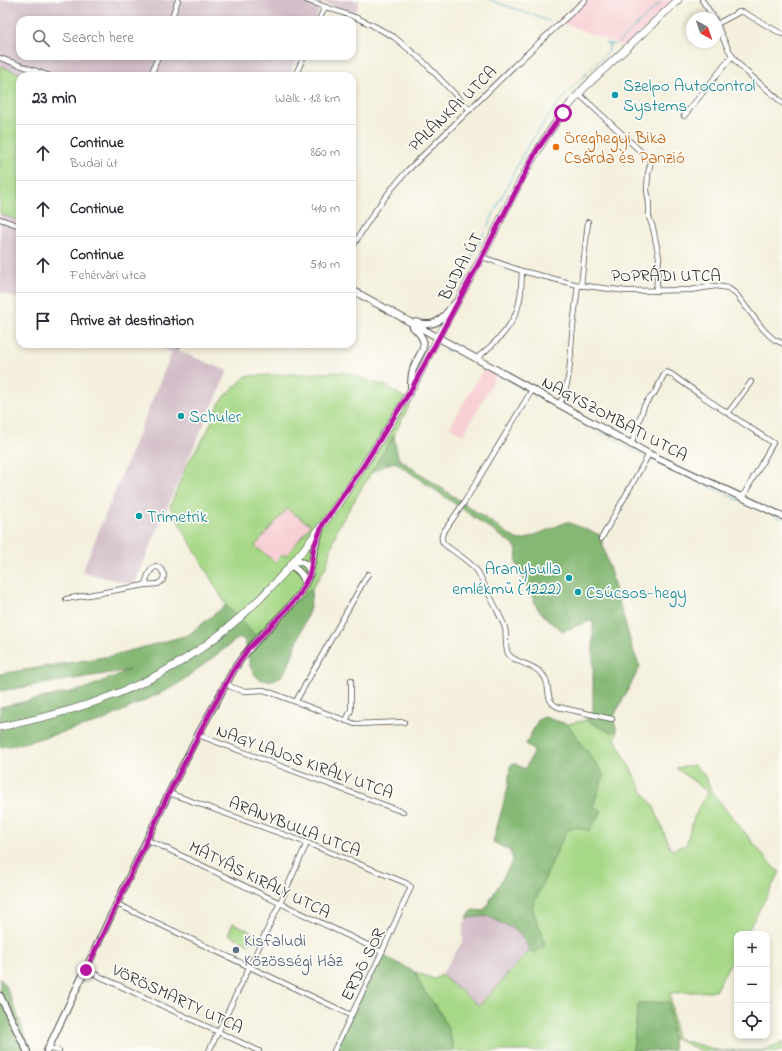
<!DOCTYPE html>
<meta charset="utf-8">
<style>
:root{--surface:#fff;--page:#f7f7f7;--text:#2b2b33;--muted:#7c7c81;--line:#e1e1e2}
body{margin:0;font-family:"Indie Flower",sans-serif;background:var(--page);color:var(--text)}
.controls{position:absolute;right:12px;bottom:12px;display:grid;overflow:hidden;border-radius:8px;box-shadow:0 2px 6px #0003}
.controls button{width:36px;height:36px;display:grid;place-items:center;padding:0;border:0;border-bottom:1px solid var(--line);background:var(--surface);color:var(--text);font:20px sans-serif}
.compass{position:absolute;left:686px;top:12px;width:36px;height:36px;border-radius:50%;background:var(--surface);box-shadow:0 2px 6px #0003;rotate:140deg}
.stop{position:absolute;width:12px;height:12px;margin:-9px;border:3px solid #b5179e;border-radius:50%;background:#fff}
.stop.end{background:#b5179e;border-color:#fff;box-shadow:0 1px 4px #0008}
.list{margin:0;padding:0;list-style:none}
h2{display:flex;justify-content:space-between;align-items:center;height:52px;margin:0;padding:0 16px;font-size:17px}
h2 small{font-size:13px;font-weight:400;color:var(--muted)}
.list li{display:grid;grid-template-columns:26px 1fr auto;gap:12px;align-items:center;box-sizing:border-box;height:56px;padding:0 16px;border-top:1px solid var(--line)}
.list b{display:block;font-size:15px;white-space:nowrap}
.list p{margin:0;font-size:13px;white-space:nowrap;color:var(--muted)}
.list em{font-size:13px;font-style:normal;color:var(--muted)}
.icon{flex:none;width:22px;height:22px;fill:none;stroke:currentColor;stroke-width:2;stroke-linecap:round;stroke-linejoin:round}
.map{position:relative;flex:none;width:782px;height:1051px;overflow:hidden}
.search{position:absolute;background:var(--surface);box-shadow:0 2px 6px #0003;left:16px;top:16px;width:340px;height:44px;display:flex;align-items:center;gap:10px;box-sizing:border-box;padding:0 14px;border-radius:12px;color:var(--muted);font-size:15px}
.panel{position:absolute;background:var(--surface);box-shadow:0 2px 6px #0003;left:16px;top:72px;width:340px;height:276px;border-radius:12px}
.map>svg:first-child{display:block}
.built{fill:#f7cfd4}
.industrial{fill:#d2bdc8}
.green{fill:#a7d887;stroke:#698259;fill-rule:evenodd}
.forest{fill:#85b874;stroke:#587250}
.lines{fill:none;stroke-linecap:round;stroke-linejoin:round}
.stream{stroke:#43aec1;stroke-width:1}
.street-casing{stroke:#494946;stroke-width:6}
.secondary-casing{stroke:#494946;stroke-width:8}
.primary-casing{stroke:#494946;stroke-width:8}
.street{stroke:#fff;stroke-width:4.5}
.secondary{stroke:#fff;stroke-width:6}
.primary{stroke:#fff;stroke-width:7}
.route{stroke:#b5179e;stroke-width:5}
.culture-dot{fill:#0f9aa8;stroke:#fdfcf7;stroke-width:1.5}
.food-dot{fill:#e8710a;stroke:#fdfcf7;stroke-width:1.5}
.service-dot{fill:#5c6f8a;stroke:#fdfcf7;stroke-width:1.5}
.labels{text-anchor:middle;stroke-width:3.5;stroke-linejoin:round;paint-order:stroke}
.culture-label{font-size:17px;fill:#0d838f;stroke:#fdfcf7;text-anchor:start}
.street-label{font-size:17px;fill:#2b2b2b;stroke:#fdfcf7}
.food-label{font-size:17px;fill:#c56008;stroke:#fdfcf7;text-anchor:start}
.service-label{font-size:17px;fill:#4e5e75;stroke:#fdfcf7;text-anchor:start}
</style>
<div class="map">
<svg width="782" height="1051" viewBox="0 0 782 1051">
<rect width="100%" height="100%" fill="#fdfcf7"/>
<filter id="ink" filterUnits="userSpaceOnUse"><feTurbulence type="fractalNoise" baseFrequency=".025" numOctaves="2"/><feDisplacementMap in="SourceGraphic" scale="8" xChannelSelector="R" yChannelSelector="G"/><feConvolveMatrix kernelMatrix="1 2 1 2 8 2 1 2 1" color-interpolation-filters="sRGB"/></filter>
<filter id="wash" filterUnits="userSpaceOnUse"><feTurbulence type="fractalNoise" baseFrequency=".012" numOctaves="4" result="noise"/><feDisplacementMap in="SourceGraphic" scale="16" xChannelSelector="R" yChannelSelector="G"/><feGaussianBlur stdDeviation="0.9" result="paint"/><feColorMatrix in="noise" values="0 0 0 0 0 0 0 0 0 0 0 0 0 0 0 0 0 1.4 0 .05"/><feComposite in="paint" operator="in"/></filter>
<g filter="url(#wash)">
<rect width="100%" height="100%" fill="#f4f0dd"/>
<!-- built -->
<g class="built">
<path d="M580,0H674L625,47L558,21Z"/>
<path d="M485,366L498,373L463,435L450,427Z"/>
<path d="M287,509L311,525L286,556L275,562L255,546Z"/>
</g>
<!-- industrial -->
<g class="industrial">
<path d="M0,0H360L355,14L323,2L315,20H20V56H298L289,76H27L0,66Z"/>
<path d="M0,214L20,221V299L0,292Z"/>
<path d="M150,344H176L174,349L228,371L180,477L134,585L82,572L172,352Z"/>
<path d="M488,916L519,932L530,950L479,1006L441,975L463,941V926L467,918Z"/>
</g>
<!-- green -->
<g class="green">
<path d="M0,66L27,76H20V221L0,214Z"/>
<path d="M343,372L388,387L411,402L394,435L337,529L326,567L312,588L255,636L226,605L170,507L186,466L206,434L221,400L246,376ZM287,509L311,525L286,556L283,554L275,562L255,546Z"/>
<path d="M586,720L610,732L617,731L615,739L643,792L653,805L671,850L686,845L694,817L708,792L676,768L694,765L703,773L715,796L772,866L780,872L746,934H737V951L715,991L670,993L676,1038L720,1051H762L782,1042V1051H702L673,1038L668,1002L632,1051H454L448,1029L440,1012L422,988L415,972L434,979L441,975L479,1006L530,950L535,953L545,944L532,907L566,831L576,827L592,806L604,775L567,724Z"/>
<path d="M233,923L254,933L249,944L228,934Z"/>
</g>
<!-- forest -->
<g class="forest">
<path d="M394,435L396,448L399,459L516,539L523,540L567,522L600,535L632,647L640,667L613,718L617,731L610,732L586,720L593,711V620L563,631L549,621L538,609L516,563L517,550L515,546L395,462L385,465L371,473Z"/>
<path d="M312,588L310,608L287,669C286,669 283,674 283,675C277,680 264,683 258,678C254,675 253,670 250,667V665L245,641L240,637L175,686L100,722L16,745L0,747V707L84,689L129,670L0,691V674L111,656L188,635L226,605L255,635Z"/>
<path d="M544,717L567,724L604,775L593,806L602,811L589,831L576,827L566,831L532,907L545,944L535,953L530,950L519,932L488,916L467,918L472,910L484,911L513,860L510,851L493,842L508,787L510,766L513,763L525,769L534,751L526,744L538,720Z"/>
<path d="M382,955L415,972L422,988L440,1012L448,1029L454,1051H343L336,1048Z"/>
<path d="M0,978L6,986L31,1051H0Z"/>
<path d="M669,1002L674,1051H632L633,1048L638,1003Z"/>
</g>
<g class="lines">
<!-- stream -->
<g class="stream">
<path d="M490,0L549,21"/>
<path d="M618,43L663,0"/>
<path d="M609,44H614"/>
<path d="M487,227L523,154L540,128L557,105L575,85L609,51V44L605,42"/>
<path d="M455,290L484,233"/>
<path d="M445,351L453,350L484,366"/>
<path d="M499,375L522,388L525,392"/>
<path d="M534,398L539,397L643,455"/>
<path d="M652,459L741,501"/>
<path d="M745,502L782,519"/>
</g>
</g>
</g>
<g filter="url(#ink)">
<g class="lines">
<!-- street casing -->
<g class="street-casing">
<g id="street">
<path d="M306,0L357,18L372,25L394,37L423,61L470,110"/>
<path d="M702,0L714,18"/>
<path d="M171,20L178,0"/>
<path d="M319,20L325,7"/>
<path d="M716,22C722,35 727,50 736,61C749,77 768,88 782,103"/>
<path d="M717,24L739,12H743L782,34"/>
<path d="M0,58L50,76"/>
<path d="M151,76L158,56"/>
<path d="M295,76L304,56"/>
<path d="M579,94L651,161L648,174L647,190L649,204V217L653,228L659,257L656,291"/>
<path d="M684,116L732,56"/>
<path d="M0,219L20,226"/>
<path d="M352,248C367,221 386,194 407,171L515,65L585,0"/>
<path d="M482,257L522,271L578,285L627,291L690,290L716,286L728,288L736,294L763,329L770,336L775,340L782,343"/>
<path d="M581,286L588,222"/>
<path d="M178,345L179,344"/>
<path d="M476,359C495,343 514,327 519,303C522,292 521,282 522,271"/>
<path d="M532,390L465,501L443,533C441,537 441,540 444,544C455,553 469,560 478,572C484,584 490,596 496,608C499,615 503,621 505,628C507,635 504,649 509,655C519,665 537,664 545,678C551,689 544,700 558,707L612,719"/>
<path d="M559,405C571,383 570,359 572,335C574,318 576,302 578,285"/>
<path d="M728,413L751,382"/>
<path d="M631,445L644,406L648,400L654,394L665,373L666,372L671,374L702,396L773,443L742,498"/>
<path d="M601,539L649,454"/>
<path d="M66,599L145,585L158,584L163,580L164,575L161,569L156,566C149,570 147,577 145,585"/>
<path d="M227,682L231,687L243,691L264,690L355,724L404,722"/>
<path d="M296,701L368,574"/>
<path d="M346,721L351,710V680"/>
<path d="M198,735L403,812"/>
<path d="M169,793L307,843L406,883L411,887L410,889L382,952L334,1051"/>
<path d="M147,840L157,844L382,952"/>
<path d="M117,904L351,1015"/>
<path d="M86,970L259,1051"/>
<path d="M49,1048L59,1051"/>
<path d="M209,1051L280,903L307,843"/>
</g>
</g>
<!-- secondary casing -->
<g class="secondary-casing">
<g id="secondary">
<path d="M352,290L649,454L782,516"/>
<path d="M416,322C437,329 442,318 455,303"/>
<path d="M411,389C411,383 411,375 413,369C420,350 433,345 413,327"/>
<path d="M295,561C303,562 307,563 310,571"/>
<path d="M291,565C298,571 304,574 305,584"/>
<path d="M0,996L27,1051"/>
<path d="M47,1051L169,793L198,735L233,671L241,659L255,642L290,606L299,595L309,576L311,567L315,546L320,531"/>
</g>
</g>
<!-- primary casing -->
<g class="primary-casing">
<path id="primary" d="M0,727C64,714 126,696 182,661C253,617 304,554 350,486C371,454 392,423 411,390C421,372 430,353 440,334C453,310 466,286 479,262C499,225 516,186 538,150C551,127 567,107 584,88L678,0"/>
</g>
<!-- street -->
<use href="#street" class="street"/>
<!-- secondary -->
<use href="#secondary" class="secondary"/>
<!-- primary -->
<use href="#primary" class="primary"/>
</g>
</g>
<g class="lines" filter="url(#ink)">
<!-- route -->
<path class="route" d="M86,970L169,793L212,709L233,671L248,649L290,606L299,595L309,576L311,567L314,546L323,524L362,468L411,390L482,257L537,150L563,113"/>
</g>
<!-- markers -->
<g class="culture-dot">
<circle cx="615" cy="95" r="4"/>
<circle cx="181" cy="416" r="4"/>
<circle cx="139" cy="516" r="4"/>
<circle cx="569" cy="578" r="4"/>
<circle cx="578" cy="592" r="4"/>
</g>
<circle class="food-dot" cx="556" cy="147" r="4"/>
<circle class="service-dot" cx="236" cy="950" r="4"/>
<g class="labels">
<!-- culture labels -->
<g class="culture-label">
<text x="623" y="91">Szelpo Autocontrol<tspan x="623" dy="20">Systems</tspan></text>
<text x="189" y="422">Schuler</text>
<text x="147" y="522">Trimetrik</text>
<text x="561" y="574" text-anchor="end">Aranybulla<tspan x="561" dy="20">emlékmű (1222)</tspan></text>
<text x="586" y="598">Csúcsos-hegy</text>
</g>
<!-- street labels -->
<g class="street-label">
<text transform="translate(452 108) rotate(-44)" y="6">PALÁNKAI UTCA</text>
<text transform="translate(460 266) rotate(-62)" y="6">BUDAI ÚT</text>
<text x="666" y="281">POPRÁDI UTCA</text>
<text transform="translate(615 418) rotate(28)" y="6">NAGYSZOMBATI UTCA</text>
<text transform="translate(305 761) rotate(20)" y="6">NAGY LAJOS KIRÁLY UTCA</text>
<text transform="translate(295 826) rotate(21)" y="6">ARANYBULLA UTCA</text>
<text transform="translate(260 879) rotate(26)" y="6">MÁTYÁS KIRÁLY UTCA</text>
<text transform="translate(362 964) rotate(-64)" y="6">ERDŐ SOR</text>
<text transform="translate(178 998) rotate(25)" y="6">VÖRÖSMARTY UTCA</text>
</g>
<!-- food labels -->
<g class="food-label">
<text x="564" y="143">Öreghegyi Bika<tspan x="564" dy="20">Csárda és Panzió</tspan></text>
</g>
<!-- service labels -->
<g class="service-label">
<text x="244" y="946">Kisfaludi<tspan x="244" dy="20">Közösségi Ház</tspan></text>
</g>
</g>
</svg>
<div class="controls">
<button>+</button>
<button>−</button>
<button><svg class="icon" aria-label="locate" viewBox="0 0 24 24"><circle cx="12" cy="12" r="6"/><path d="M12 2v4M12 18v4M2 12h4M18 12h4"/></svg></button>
</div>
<svg class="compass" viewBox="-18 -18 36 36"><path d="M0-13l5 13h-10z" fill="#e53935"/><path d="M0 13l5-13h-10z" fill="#7c7c81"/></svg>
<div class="stop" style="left:563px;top:113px"></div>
<div class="stop end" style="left:86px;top:970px"></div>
<div class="search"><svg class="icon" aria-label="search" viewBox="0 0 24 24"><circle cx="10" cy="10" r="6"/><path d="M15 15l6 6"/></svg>Search here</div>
<section class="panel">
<h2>23 min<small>Walk · 1.8 km</small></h2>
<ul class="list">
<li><svg class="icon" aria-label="ahead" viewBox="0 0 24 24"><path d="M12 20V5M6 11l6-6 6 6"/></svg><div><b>Continue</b><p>Budai út</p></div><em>860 m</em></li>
<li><svg class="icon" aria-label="ahead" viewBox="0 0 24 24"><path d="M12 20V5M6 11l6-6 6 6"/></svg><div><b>Continue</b></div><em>410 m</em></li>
<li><svg class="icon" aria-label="ahead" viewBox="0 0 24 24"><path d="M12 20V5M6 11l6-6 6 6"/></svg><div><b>Continue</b><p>Fehérvári utca</p></div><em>510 m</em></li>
<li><svg class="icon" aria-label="arrive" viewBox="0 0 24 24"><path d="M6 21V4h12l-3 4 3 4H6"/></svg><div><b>Arrive at destination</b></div></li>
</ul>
</section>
</div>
